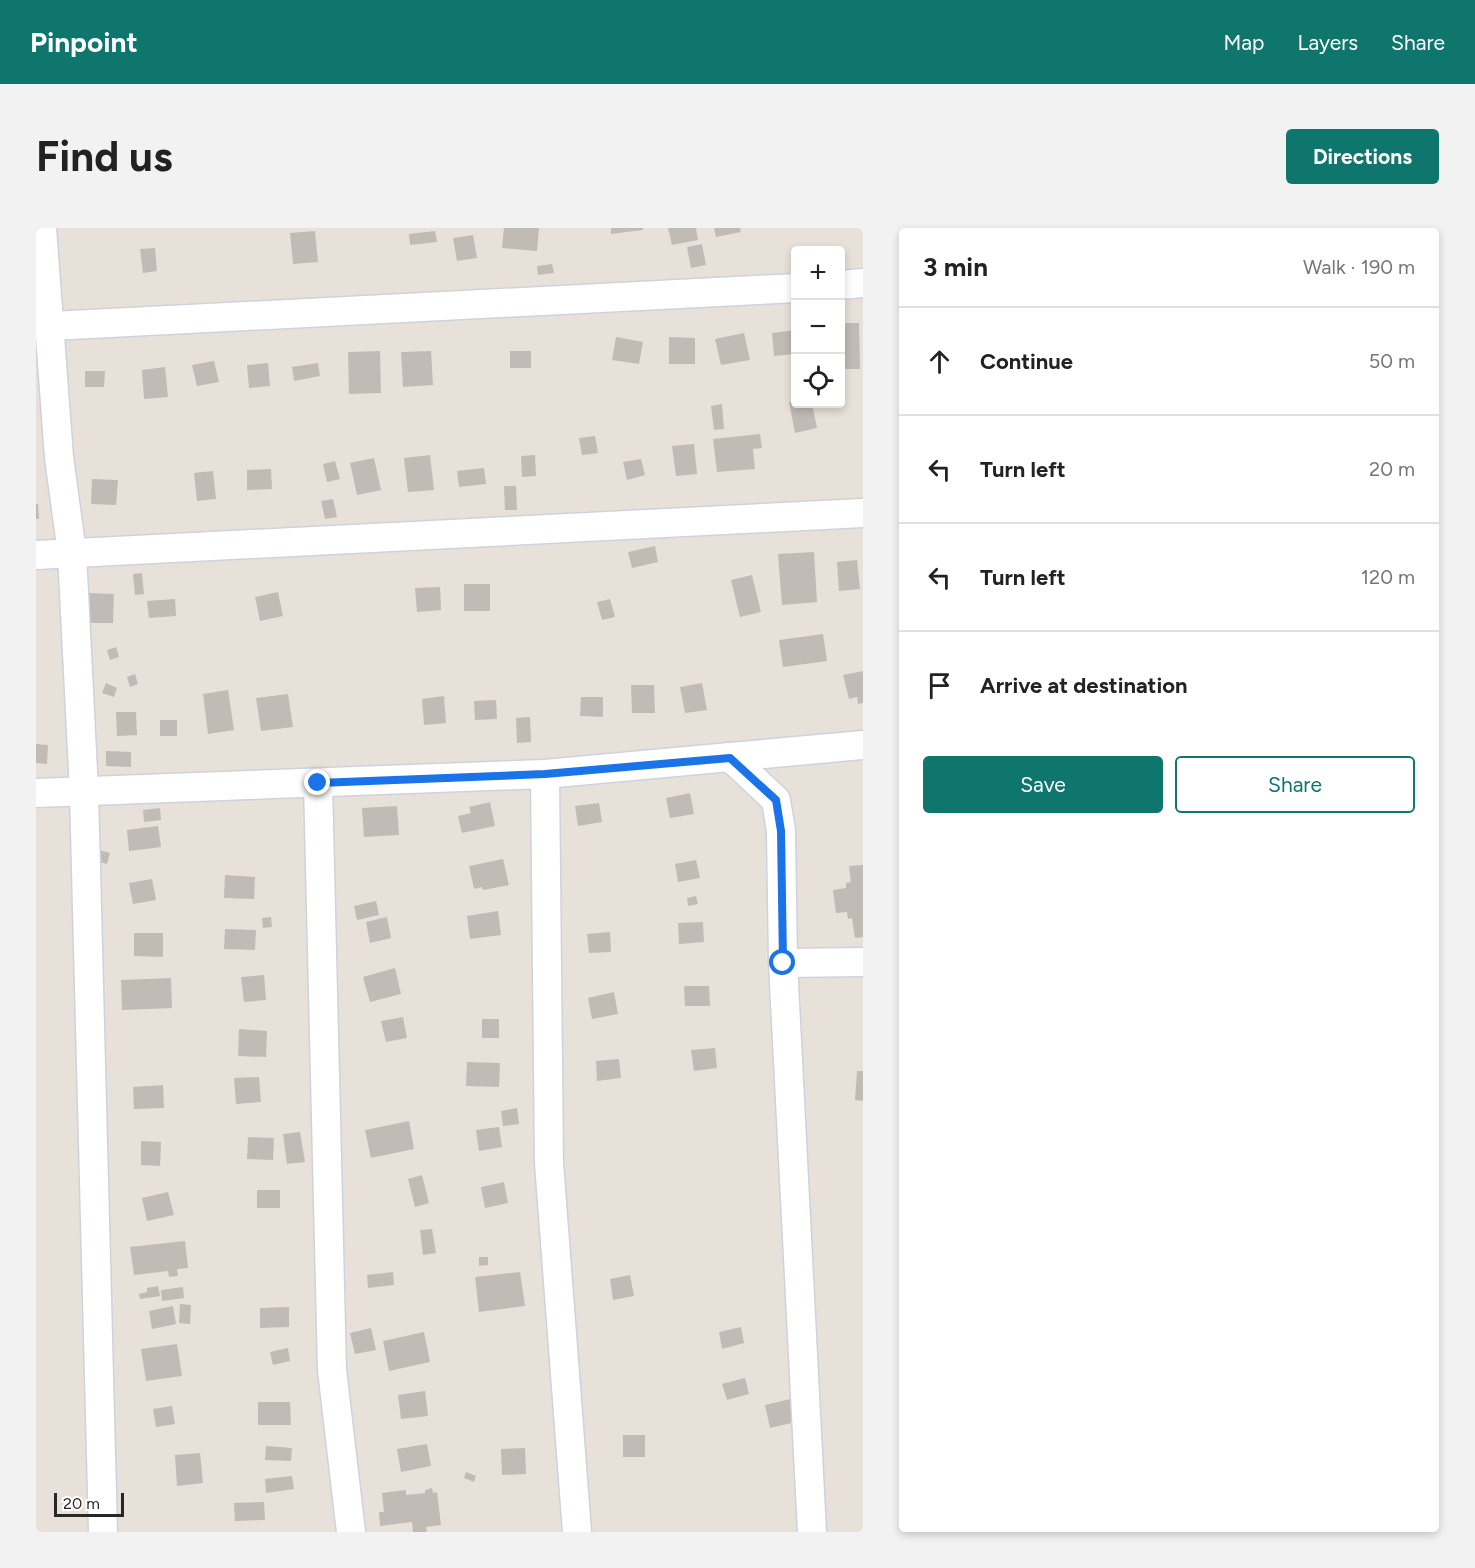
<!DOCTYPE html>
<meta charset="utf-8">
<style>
:root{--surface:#fff;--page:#f2f2f2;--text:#222;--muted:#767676;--line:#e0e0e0;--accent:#0f766e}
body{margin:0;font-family:Figtree,sans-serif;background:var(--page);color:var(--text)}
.controls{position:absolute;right:18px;top:18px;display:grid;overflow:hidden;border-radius:6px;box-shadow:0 3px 9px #0003}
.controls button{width:54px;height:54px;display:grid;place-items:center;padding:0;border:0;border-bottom:2px solid var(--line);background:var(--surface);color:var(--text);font:30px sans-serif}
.scale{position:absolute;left:18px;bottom:15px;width:70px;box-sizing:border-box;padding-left:6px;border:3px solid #272727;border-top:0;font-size:16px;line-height:21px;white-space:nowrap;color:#272727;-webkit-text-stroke:4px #fff;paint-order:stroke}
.stop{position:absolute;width:18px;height:18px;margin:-14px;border:4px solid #1a73e8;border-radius:50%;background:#fff}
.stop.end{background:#1a73e8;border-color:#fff;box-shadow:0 2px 6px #0008}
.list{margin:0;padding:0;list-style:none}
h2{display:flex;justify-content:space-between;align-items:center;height:78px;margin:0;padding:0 24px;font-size:26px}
h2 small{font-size:20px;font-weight:400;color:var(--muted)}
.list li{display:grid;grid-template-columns:39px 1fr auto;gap:18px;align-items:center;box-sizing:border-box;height:108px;padding:0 24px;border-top:2px solid var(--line)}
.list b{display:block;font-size:22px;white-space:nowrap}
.list em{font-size:20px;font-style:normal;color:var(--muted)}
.actions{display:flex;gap:12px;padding:18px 24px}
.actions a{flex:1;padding:14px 0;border:2px solid var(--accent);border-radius:6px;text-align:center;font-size:21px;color:var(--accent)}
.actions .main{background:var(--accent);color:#fff}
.icon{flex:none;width:33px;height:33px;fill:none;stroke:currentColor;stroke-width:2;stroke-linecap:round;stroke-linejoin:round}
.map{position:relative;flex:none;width:827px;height:1304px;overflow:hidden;border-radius:6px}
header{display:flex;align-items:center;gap:36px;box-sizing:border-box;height:84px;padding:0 30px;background:var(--accent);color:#fff}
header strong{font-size:28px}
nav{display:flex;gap:33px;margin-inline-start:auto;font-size:21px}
.intro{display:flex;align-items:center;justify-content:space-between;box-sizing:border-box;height:144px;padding:0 36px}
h1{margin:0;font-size:42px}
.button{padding:15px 27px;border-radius:6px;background:var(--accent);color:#fff;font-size:21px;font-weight:700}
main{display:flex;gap:36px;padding:0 36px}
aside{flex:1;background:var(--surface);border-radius:6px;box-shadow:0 3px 9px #0003}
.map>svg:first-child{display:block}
.building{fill:#c1bbb6}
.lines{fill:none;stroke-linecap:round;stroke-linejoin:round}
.minor-casing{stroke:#ced2df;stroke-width:31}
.minor{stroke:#fff;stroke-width:28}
.route{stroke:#1a73e8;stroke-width:8}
</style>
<header>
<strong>Pinpoint</strong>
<nav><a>Map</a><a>Layers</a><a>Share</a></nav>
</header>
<div class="intro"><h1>Find us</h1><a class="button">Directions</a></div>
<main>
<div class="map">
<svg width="827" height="1304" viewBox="0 0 827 1304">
<rect width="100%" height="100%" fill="#e8e1d9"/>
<!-- building -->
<g class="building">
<path d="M468,0H503L501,23L466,20Z"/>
<path d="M575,0H607V2L575,6Z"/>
<path d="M632,0H660L662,12L636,17Z"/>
<path d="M678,0H704L705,4L680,9Z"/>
<path d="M279,3L282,34L257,36L254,5Z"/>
<path d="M399,3L401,14L374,17L373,6Z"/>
<path d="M437,7L441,30L421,33L417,10Z"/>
<path d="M666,16L670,37L655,40L651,19Z"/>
<path d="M119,20L121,43L107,45L104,21Z"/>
<path d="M516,36L518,45L502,47L501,38Z"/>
<path d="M804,95H823L824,141H804Z"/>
<path d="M760,102V126L738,128L736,105Z"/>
<path d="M708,105L714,132L685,137L679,111Z"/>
<path d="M580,109L607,114L603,136L576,132Z"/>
<path d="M633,109L659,110V136H633Z"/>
<path d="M344,123L345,165L313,166L312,124Z"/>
<path d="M395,123L397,157L367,159L365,124Z"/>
<rect x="474" y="123" width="21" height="17"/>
<path d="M178,133L183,154L161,158L156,137Z"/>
<path d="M232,135L234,158L213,160L211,137Z"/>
<path d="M282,135L284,148L258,153L256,139Z"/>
<path d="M129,139L132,169L108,171L106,142Z"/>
<path d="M49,143H69L68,159H49Z"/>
<path d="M760,173V176H776L781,200L759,205L753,174Z"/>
<path d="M686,176L688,201L678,202L675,178Z"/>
<path d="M724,206L726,220L717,221L719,241L681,244L677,211Z"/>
<path d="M559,208L562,225L546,227L543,210Z"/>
<path d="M658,216L661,246L640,248L636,218Z"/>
<path d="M394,227L398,262L372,264L368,230Z"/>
<path d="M499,227L500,248L486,249L485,228Z"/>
<path d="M338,230L345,262L321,267L314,235Z"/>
<path d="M605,231L609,247L591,252L587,234Z"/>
<path d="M299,233L304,251L291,254L287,236Z"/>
<path d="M448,240L450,256L423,259L421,243Z"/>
<path d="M235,241L236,261L211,262V242Z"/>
<path d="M177,243L180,271L161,273L158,245Z"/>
<path d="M56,251L82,252L80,277L55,276Z"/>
<path d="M468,258H480L481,282H469Z"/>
<path d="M297,271L301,289L289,291L285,273Z"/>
<path d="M0,276H2L3,291H0Z"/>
<path d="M619,318L622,334L596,340L592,324Z"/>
<path d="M778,324L781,374L746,377L742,326Z"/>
<path d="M821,332L824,361L803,363L801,334Z"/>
<path d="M106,345L108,366L99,367L97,346Z"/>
<path d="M716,347L725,384L704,389L695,352Z"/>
<rect x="428" y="356" width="26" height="27"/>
<path d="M404,359L405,382L381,384L379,360Z"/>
<path d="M242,364L247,388L224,393L219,369Z"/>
<path d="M52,365L78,366L77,395H51Z"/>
<path d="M139,371L140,388L113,390L111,373Z"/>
<path d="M574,371L579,389L566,392L561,374Z"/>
<path d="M787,406L791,433L747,439L743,412Z"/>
<path d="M80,419L83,429L74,432L71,422Z"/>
<path d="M827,443V475L822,476L821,469L813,471L807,447Z"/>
<path d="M99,446L102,456L94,459L91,449Z"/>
<path d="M70,455L81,460L78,469L66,465Z"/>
<path d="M666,455L671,482L649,485L644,459Z"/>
<path d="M595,457H618L619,485H596Z"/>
<path d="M192,462L198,502L172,506L167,466Z"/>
<path d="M252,466L257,499L225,503L220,470Z"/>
<path d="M408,468L410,495L388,497L386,471Z"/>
<path d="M545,469H567V489L544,488Z"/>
<path d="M460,472L461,491L439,492L438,473Z"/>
<path d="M80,484H100L101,507L81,508Z"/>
<path d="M494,489L495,514L481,515L480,490Z"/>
<rect x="124" y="492" width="17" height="16"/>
<path d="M0,516L12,517L11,536L0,535Z"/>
<path d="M70,523L95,524V539L70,538Z"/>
<path d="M654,565L658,586L634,590L630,570Z"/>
<path d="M454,574L459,598L426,605L422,588L435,585L433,579Z"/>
<path d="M563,575L566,594L542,598L539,578Z"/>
<path d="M361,578L363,607L328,609L326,580Z"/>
<path d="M124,580L125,592L108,594L107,582Z"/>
<path d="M122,598L125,619L93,623L91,602Z"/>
<path d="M63,622L74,625L71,636L60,633Z"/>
<path d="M467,631L473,657L447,662L446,659L438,661L433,638Z"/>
<path d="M660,632L664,650L642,654L639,636Z"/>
<path d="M827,637V709L819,710L816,690L812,691L811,684L800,685L797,662L810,660V655L815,654L813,638Z"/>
<path d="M189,647L219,649L218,671L188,670Z"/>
<path d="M116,651L120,672L97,676L93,655Z"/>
<path d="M660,668L662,676L652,678L651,670Z"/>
<path d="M340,673L343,687L321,692L318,678Z"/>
<path d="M462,683L465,707L434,711L431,688Z"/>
<path d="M235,689L236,699L227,700L226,690Z"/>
<path d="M351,689L355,710L334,715L330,694Z"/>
<path d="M667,694L668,714L643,716L642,695Z"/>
<path d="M189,701L220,702L219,722L188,721Z"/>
<path d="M574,704L575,724L553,725L551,706Z"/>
<path d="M98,705H127V729L98,728Z"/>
<path d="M359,740L365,766L334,774L327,749Z"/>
<path d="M228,747L230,772L208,774L205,749Z"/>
<path d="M135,750L136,780L86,782L85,752Z"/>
<path d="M648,758H673L674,778H649Z"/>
<path d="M578,764L582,786L556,791L552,770Z"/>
<path d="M367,789L371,810L350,814L345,793Z"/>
<rect x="446" y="791" width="17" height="19"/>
<path d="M203,801L231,803L230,829L202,828Z"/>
<path d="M679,820L681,840L658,843L655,822Z"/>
<path d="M583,831L585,850L561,853L560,833Z"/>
<path d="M431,834L464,835L463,859L430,858Z"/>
<path d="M821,843H827V873L819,872Z"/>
<path d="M223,849L225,874L200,876L198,850Z"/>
<path d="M127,857L128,880L98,881L97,859Z"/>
<path d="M481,880L483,896L467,898L465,883Z"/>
<path d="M373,893L378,921L335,930L329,902Z"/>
<path d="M463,899L466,919L443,923L440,902Z"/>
<path d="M264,904L269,934L251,936L247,906Z"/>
<path d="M212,909L238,910L237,932L211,931Z"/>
<path d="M105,913L125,914L124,938L105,937Z"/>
<path d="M386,947L393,975L379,979L372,951Z"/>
<path d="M468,954L472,975L449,980L445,959Z"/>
<rect x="221" y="962" width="23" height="18"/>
<path d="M132,964L138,987L111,993L106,970Z"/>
<path d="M396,1001L400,1025L387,1027L384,1002Z"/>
<path d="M149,1013L152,1040L141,1041L142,1048L133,1049L132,1043L98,1047L94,1019Z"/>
<path d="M443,1029H452V1037L443,1038Z"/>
<path d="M357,1044L358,1057L332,1060L331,1047Z"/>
<path d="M484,1044L489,1078L443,1084L439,1049Z"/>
<path d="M594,1047L598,1068L577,1072L574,1051Z"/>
<path d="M122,1058L124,1068L104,1071L103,1066L111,1064V1060Z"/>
<path d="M147,1059L148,1070L126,1073L125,1062Z"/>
<path d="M144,1076L155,1077L154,1096L143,1095Z"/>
<path d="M137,1078L140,1096L116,1101L113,1083Z"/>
<path d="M253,1079V1099L224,1100V1080Z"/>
<path d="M705,1099L708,1115L686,1121L683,1104Z"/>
<path d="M335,1100L340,1122L319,1126L314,1105Z"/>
<path d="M388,1104L394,1134L353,1143L347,1113Z"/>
<path d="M141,1116L146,1148L110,1153L105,1121Z"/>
<path d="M252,1120L254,1133L237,1137L234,1124Z"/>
<path d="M709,1150L713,1166L691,1172L686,1156Z"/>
<path d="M389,1163L392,1188L365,1191L362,1167Z"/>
<path d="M759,1170L764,1193L734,1200L729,1177Z"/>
<path d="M222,1174H254L255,1197H222Z"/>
<path d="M136,1178L139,1196L120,1199L117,1181Z"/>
<rect x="587" y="1207" width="22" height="22"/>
<path d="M391,1216L395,1238L365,1244L361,1221Z"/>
<path d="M230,1218L256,1220L255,1233L229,1232Z"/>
<path d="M489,1220L490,1246L466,1247L465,1221Z"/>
<path d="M164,1225L167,1255L141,1258L139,1227Z"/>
<path d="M430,1244L440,1248L438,1254L428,1250Z"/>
<path d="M256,1248L258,1261L230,1265L229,1251Z"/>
<path d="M396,1260L397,1265L401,1264L405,1297L390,1299L391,1304H377L376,1294L344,1298L343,1284H348L346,1265L370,1262V1267L389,1265V1262Z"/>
<path d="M228,1274L229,1292L199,1293L198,1275Z"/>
</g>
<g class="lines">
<!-- minor casing -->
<g class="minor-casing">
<g id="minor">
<path d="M6,0L23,229L36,325L48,563L67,1304"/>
<path d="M804,57L827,55"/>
<path d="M15,98L760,60"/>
<path d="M0,327L827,285"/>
<path d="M694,529L827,517"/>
<path d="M509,546L513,935L541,1304"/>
<path d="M282,555L296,1142L315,1304"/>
<path d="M0,565L509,546L694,529L740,572L745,603L747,735L776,1304"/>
<path d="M747,735L827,734"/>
</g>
</g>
<!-- minor -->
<use href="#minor" class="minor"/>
</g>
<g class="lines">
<!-- route -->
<path class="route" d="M282,555L509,546L694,530L740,572L745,603L747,735"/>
</g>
</svg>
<div class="controls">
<button>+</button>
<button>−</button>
<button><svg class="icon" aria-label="locate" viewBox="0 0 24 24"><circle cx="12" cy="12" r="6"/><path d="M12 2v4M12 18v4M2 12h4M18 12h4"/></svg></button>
</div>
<div class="scale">20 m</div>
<div class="stop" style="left:747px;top:735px"></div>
<div class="stop end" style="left:282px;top:555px"></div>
</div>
<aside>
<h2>3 min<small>Walk · 190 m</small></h2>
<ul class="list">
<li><svg class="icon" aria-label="ahead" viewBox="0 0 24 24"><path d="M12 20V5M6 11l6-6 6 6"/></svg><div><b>Continue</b></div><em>50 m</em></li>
<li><svg class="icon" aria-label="left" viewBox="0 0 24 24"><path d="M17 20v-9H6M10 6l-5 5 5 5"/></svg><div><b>Turn left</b></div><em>20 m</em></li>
<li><svg class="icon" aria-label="left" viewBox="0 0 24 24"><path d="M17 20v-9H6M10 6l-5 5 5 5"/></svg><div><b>Turn left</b></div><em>120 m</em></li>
<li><svg class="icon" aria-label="arrive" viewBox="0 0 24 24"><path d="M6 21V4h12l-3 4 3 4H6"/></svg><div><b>Arrive at destination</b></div></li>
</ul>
<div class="actions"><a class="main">Save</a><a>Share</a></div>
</aside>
</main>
